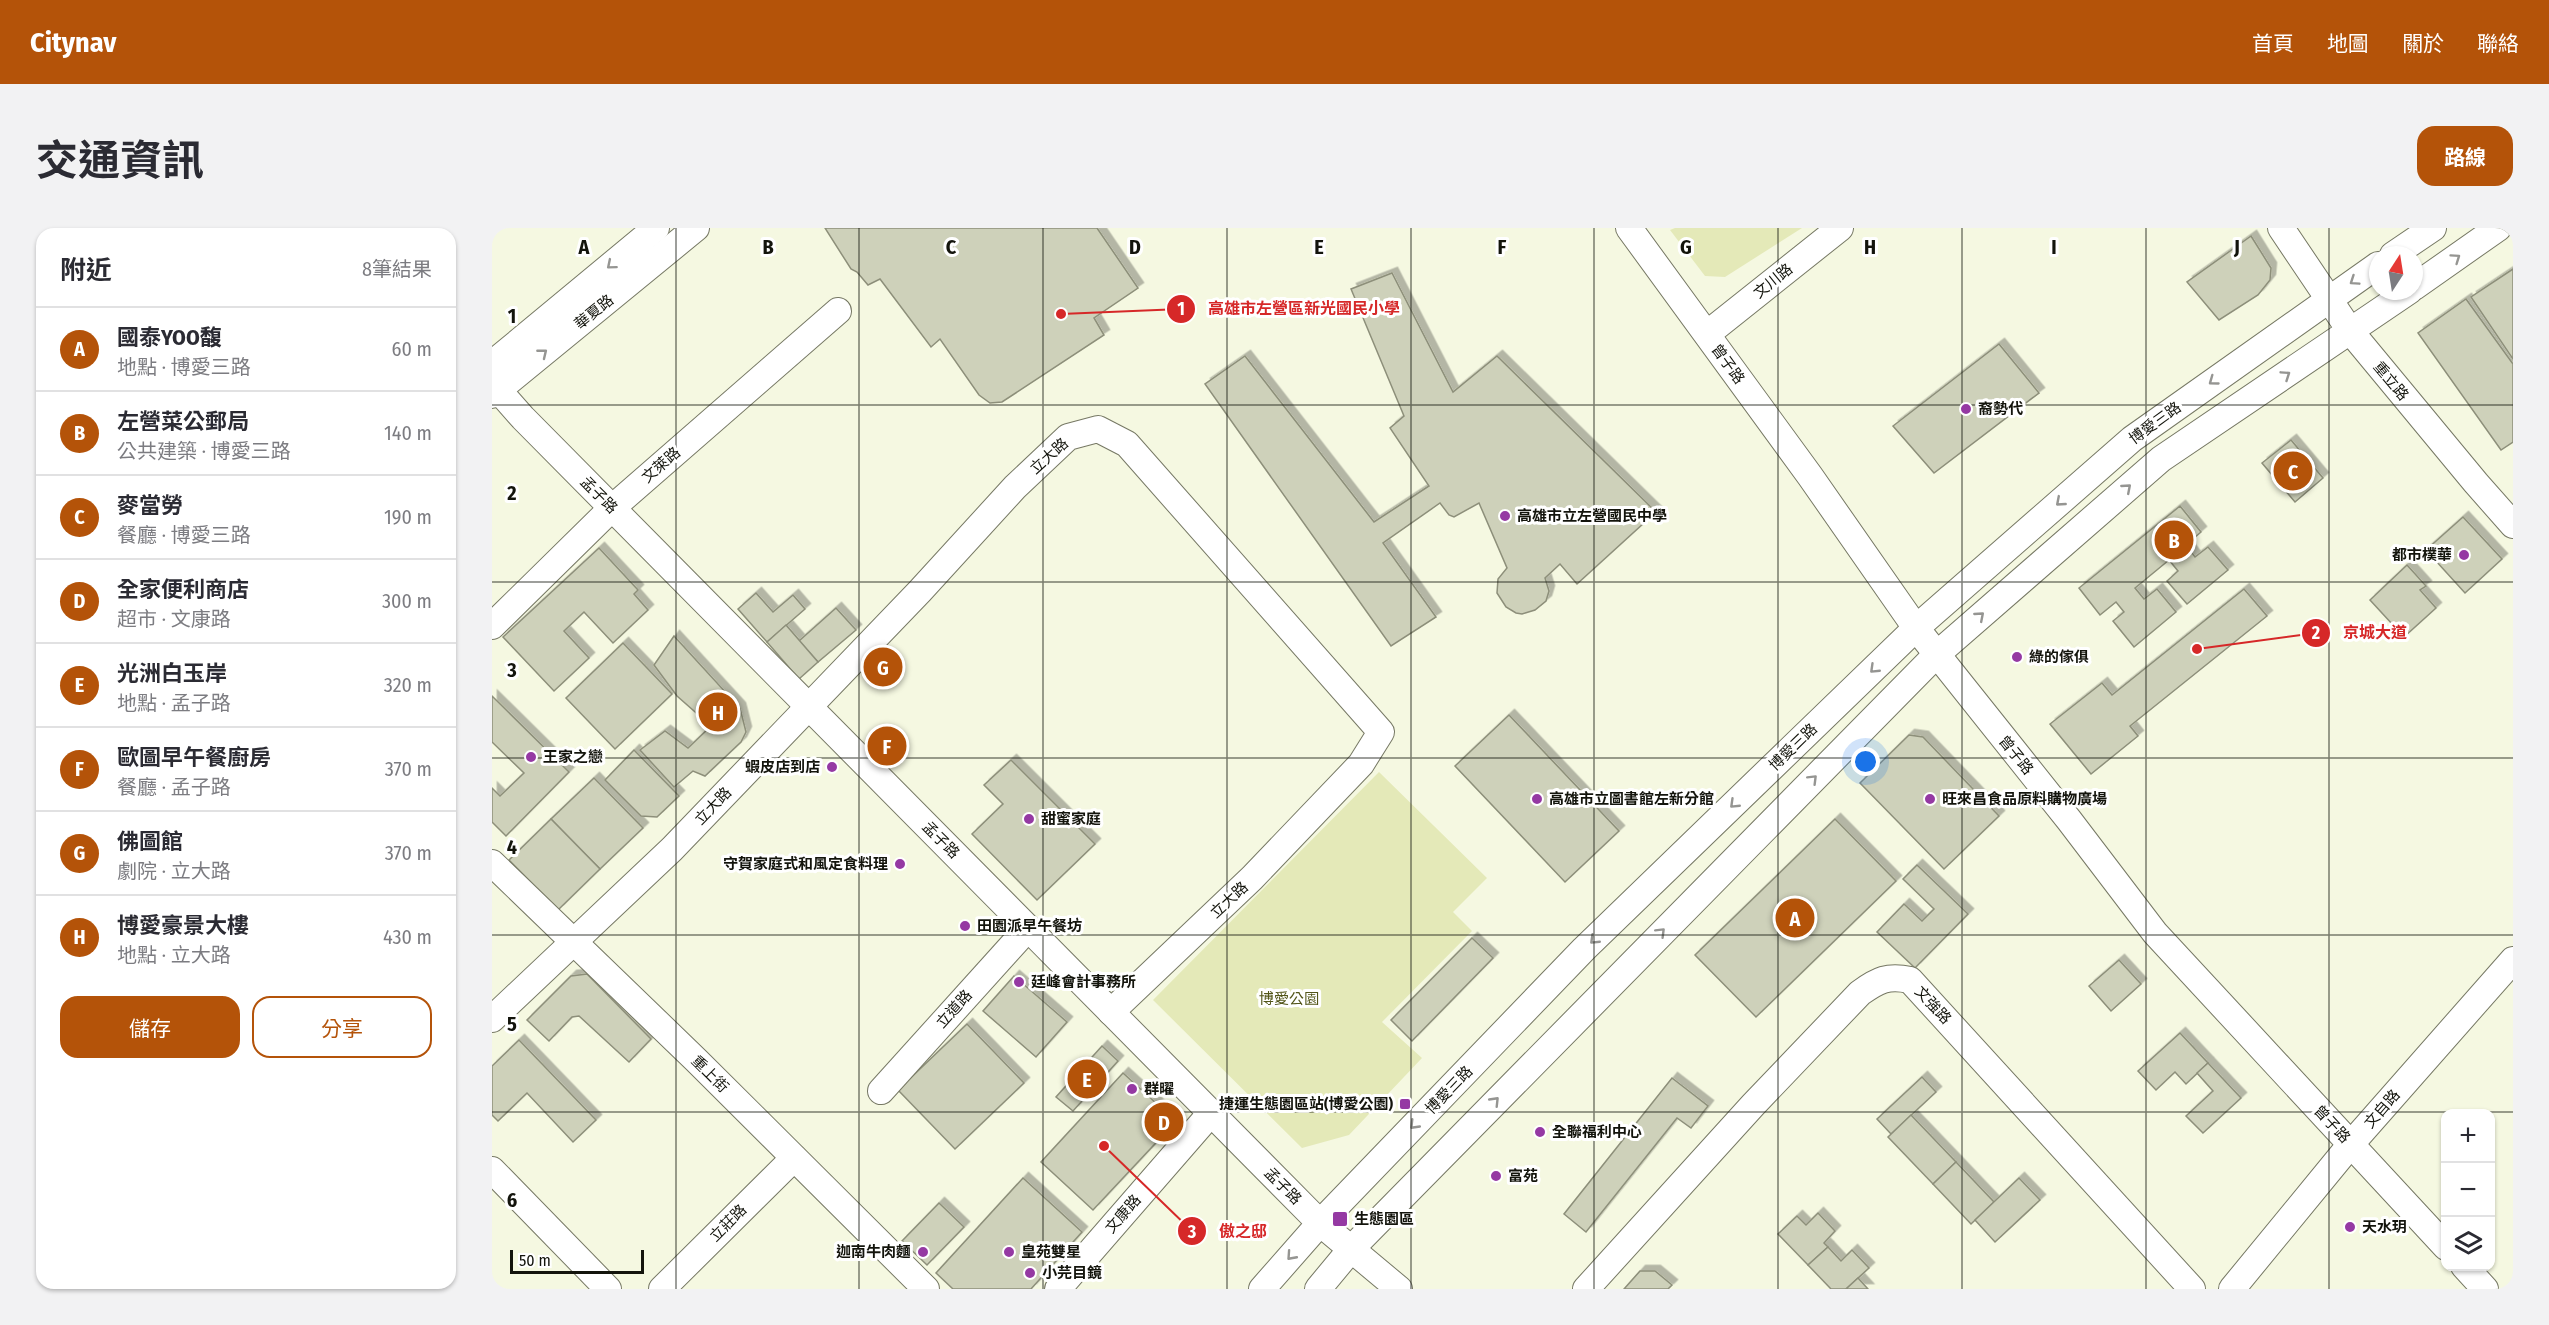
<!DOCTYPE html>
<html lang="zh-TW">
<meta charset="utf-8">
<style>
:root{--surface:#fff;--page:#f2f2f3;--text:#2b2b33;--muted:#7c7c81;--line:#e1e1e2;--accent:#b45309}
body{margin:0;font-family:"Fira Sans Condensed","Noto Sans TC",sans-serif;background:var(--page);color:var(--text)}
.controls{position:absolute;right:18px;bottom:18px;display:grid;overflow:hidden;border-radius:12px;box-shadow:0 2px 4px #0004}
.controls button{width:54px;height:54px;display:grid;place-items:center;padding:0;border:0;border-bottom:2px solid var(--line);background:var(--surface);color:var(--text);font:30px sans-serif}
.compass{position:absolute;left:1877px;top:18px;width:54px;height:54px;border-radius:50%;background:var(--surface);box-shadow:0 2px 4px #0004;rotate:12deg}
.scale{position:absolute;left:18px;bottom:15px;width:134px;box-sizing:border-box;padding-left:6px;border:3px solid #13140c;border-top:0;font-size:16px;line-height:21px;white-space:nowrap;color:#13140c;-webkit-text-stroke:4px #fff;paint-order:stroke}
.you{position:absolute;left:1374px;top:534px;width:21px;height:21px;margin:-15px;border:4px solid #fff;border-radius:50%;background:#1a73e8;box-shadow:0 0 0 9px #1a73e833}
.badge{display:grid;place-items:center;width:39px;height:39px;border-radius:50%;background:var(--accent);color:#fff;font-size:20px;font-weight:700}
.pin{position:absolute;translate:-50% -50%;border:3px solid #fff;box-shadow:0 2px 6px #0006}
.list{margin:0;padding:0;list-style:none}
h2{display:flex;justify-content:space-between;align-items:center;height:78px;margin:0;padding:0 24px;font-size:26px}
h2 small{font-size:20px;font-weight:400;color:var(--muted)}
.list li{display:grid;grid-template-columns:39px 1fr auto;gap:18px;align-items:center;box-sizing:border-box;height:84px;padding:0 24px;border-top:2px solid var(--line)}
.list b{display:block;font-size:22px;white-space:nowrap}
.list p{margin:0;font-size:20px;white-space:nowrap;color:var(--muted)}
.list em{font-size:20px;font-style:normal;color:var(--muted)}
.actions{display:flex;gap:12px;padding:18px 24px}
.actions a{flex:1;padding:14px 0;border:2px solid var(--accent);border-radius:18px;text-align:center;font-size:21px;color:var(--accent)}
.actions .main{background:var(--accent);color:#fff}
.icon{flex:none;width:33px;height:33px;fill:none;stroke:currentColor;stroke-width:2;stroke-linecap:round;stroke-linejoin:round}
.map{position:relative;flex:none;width:2021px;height:1061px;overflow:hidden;border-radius:18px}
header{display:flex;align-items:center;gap:36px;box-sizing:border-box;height:84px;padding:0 30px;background:var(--accent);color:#fff}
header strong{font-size:28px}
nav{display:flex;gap:33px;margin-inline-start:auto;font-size:21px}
.intro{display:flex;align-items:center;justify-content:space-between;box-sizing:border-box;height:144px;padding:0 36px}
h1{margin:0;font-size:42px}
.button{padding:15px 27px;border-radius:18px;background:var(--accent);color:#fff;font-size:21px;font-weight:700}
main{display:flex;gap:36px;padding:0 36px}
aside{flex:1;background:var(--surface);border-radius:18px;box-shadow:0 2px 4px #0004}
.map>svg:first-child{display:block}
.green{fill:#e4e9b8}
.building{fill:#ced1ba;stroke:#8d8f7a;stroke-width:1.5;filter:url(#shadow)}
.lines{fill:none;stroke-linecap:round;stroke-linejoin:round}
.minor-casing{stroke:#767864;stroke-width:28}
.minor{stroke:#fff;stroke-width:26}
.oneway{stroke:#959592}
.grid{fill:none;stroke:#13140c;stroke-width:1.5;stroke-opacity:0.55}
.poi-dot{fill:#9539a3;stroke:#fff;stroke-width:2}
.labels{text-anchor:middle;stroke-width:6;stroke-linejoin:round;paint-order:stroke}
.street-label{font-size:15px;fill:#13140c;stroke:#fff}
.poi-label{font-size:15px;font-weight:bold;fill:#13140c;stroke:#fff;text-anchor:start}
.park-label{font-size:15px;fill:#53561a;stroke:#fff}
.grid-label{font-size:20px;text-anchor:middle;font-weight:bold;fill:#13140c;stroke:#fff;stroke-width:6;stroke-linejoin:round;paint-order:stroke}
.leader{fill:none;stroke:#d62828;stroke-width:2}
.callout-dot{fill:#d62828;stroke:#fff;stroke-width:2}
.mark-label{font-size:18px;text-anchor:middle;font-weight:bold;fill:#fff}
.callout-label{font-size:16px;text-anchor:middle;font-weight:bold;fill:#d62828;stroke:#fff;stroke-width:6;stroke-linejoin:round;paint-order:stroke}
</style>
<header>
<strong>Citynav</strong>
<nav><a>首頁</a><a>地圖</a><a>關於</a><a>聯絡</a></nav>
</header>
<div class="intro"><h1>交通資訊</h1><a class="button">路線</a></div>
<main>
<aside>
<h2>附近<small>8筆結果</small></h2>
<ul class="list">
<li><span class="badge">A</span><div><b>國泰YOO馥</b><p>地點 · 博愛三路</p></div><em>60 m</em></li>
<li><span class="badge">B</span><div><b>左營菜公郵局</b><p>公共建築 · 博愛三路</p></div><em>140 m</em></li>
<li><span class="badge">C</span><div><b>麥當勞</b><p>餐廳 · 博愛三路</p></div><em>190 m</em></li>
<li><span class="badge">D</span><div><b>全家便利商店</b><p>超市 · 文康路</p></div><em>300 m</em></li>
<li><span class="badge">E</span><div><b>光洲白玉岸</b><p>地點 · 孟子路</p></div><em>320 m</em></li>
<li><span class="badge">F</span><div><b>歐圖早午餐廚房</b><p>餐廳 · 孟子路</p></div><em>370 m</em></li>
<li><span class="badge">G</span><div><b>佛圖館</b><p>劇院 · 立大路</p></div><em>370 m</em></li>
<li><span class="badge">H</span><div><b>博愛豪景大樓</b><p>地點 · 立大路</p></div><em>430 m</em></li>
</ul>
<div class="actions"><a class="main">儲存</a><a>分享</a></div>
</aside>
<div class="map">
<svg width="2021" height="1061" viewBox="0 0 2021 1061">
<defs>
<filter id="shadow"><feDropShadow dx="5.5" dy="-5.5" stdDeviation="0" flood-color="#0004"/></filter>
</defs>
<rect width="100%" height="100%" fill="#f5f8e1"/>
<!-- green -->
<g class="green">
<path d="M1183,0H1310L1233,49L1213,48L1178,2Z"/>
<path d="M887,544L995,650L961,684L980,703L890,794L930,830L857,907L810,920L661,772Z"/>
</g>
<!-- building -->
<g class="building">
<path d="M333,0H605L646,60L602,90L612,107L510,174L498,175L487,167L448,111L439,119L388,51L376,57L365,44L359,41Z"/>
<path d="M1759,8L1779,40L1778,52L1766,67L1727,92L1695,54Z"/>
<path d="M2021,41V131L1979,69Z"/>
<path d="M900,45L961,164L1005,128L1164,284L1085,356L1068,336L1053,350L1057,363L1054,373L1043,382L1030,386L1024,385L1014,379L1005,365L1006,351L1015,340L987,275L962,289L957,287L948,275L891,315L944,389L899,418L713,156L753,128L882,294L937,258L898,200L912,188L859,61Z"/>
<path d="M1974,71L2021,136V214L2009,222L1926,105Z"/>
<path d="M1507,116L1547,165L1442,245L1401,198Z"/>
<path d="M1799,212L1831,250L1803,274L1770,235Z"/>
<path d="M1688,278L1709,304L1694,317L1703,329L1716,319L1736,342L1695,376L1675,353L1686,343L1677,332L1643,360L1652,371L1665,361L1684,384L1642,419L1621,393L1632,384L1624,374L1608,387L1587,360Z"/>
<path d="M1971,289L2010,331L1973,365L1934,322Z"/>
<path d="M107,320L146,362L142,366L156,382L121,415L92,384L72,403L97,430L62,463L11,409Z"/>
<path d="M1915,337L1934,358L1928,362L1944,380L1912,409L1878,372Z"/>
<path d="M1752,361L1775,388L1638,498L1646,508L1599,546L1558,496L1610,455L1620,467Z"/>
<path d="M264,365L281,384L301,367L313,381L275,414L246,381Z"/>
<path d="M344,380L364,402L326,434L307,413Z"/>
<path d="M294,397L326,434L307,451L275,414Z"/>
<path d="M182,408L248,480L254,504L249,514L213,548L201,543L182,559L148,522L173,503L196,520L219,498L185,468L162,437Z"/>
<path d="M131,415L180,466L123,521L74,470Z"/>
<path d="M0,468L77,544L14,608L0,594V560L8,568L32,545L0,514Z"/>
<path d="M1017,487L1127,603L1073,654L963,538Z"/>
<path d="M1417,507L1431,509L1507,588L1452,641L1368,555Z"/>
<path d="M142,522L187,568L165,589L149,588L113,552Z"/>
<path d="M519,532L603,616L545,672L480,606L511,576L492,557Z"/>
<path d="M102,550L151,600L108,641L59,591Z"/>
<path d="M59,591L108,641L66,682L17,632Z"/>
<path d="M1343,591L1404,653L1264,789L1203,727Z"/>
<path d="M1425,637L1476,686L1423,740L1385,704L1412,676L1430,693L1442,681L1411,651Z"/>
<path d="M980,710L1001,730L920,813L899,792Z"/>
<path d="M1627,732L1649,756L1619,783L1597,758Z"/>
<path d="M95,746L159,811L137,834L87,788L80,789L57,813L35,792L79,748Z"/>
<path d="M522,748L575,794L544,829L491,783Z"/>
<path d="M475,796L532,855L463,921L406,862Z"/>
<path d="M1688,805L1716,835L1694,856L1683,844L1664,862L1646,843Z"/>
<path d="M27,812L104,892L81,914L35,865L6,893L0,887V838Z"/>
<path d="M610,818L626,833L581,883L564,869Z"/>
<path d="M1716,835L1749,870L1711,905L1694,888L1721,863L1705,845Z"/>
<path d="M631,845L677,887L678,895L675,903L601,982L549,934Z"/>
<path d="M1430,849L1444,864L1399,906L1385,891Z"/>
<path d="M1180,850L1216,878L1199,900L1185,890L1094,1004L1072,986Z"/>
<path d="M1419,887L1464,934L1441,956L1396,909Z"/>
<path d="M1464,934L1502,974L1479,996L1441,956Z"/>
<path d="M531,950L590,1004L539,1061H461L444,1045Z"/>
<path d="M1527,950L1548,972L1503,1014L1483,992Z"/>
<path d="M447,975L472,999L435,1037L410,1013Z"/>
<path d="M1326,985L1343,1003L1332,1015L1336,1019L1316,1037L1286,1006L1305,988L1314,997Z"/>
<path d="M1336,1019L1349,1033L1360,1022L1377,1040L1354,1061H1339L1316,1037Z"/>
<path d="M1148,1043H1163L1180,1057L1176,1061H1132Z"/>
<path d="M1366,1050L1376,1061H1354Z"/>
</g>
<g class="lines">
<!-- minor casing -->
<g class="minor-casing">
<g id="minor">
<path d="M1137,0L1318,248L1424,400L1577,592L1663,705L1954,1019"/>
<path d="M1789,0L1859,104L1984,255L2021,297"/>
<path d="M1901,27L1941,0"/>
<path d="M1922,59L2006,0"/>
<path d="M1215,106L1348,0"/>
<path d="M0,136L164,0"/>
<path d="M0,155L31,190L828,995L907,1061"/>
<path d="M0,167L204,0"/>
<path d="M0,398L120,280L346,83"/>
<path d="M0,635L204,832L434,1061"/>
<path d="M0,791L180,621L428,363L523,259L576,209L606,201L635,216L889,504L869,536L760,650L619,784"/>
<path d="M389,863L536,700"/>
<path d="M0,942L116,1061"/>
<path d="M1972,1038L1993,1061"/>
<path d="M170,1061L302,930"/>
<path d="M566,1061L719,885"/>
<path d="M770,1061L828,995L1092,721L1424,400L1640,211L1886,37"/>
<path d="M826,1061L860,1020L1444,427L1669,231L1917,63"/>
<path d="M1094,1061L1261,877L1368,765C1386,752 1396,747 1418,752L1700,1061"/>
<path d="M1740,1061L1859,916L2021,732"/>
</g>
</g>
<!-- minor -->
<use href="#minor" class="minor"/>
</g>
<!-- one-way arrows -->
<defs><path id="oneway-chevron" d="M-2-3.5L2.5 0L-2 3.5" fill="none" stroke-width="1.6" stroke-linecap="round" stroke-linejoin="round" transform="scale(1.5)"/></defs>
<g class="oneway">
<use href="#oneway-chevron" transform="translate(1964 30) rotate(-35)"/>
<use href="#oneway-chevron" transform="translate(119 37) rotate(140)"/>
<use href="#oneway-chevron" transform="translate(1862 53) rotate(146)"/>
<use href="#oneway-chevron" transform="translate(51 125) rotate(-39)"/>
<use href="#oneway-chevron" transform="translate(1794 147) rotate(-34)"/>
<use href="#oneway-chevron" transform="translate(1721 153) rotate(144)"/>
<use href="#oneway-chevron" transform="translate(1635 260) rotate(-41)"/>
<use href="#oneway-chevron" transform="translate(1568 274) rotate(139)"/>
<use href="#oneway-chevron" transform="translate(1488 388) rotate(-41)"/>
<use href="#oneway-chevron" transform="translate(1382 441) rotate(136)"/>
<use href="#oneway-chevron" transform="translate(1321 551) rotate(-45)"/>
<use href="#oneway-chevron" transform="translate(1242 576) rotate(136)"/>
<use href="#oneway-chevron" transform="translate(1169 704) rotate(-45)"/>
<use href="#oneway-chevron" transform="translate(1102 712) rotate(136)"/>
<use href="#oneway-chevron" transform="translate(1003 873) rotate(-46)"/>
<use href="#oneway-chevron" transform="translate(922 897) rotate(134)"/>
<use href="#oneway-chevron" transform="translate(799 1028) rotate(132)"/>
</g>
<!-- grid -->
<path class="grid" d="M184,0V1061M367,0V1061M551,0V1061M735,0V1061M919,0V1061M1102,0V1061M1286,0V1061M1470,0V1061M1654,0V1061M1837,0V1061M0,177H2021M0,354H2021M0,530H2021M0,707H2021M0,884H2021"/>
<!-- markers -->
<g class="poi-dot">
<circle cx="1474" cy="181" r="6"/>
<circle cx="1013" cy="288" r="6"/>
<circle cx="1972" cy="327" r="6"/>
<circle cx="1525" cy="429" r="6"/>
<circle cx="39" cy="529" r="6"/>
<circle cx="340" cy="539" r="6"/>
<circle cx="1045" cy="571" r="6"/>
<circle cx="1438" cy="571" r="6"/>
<circle cx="537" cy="591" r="6"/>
<circle cx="408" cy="636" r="6"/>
<circle cx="473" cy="698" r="6"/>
<circle cx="527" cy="754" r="6"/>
<circle cx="640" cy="861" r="6"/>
<rect x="907" y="870" width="12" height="12" rx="3"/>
<circle cx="1048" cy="904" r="6"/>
<circle cx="1004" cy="948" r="6"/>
<rect x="840" y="983" width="16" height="16" rx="3"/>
<circle cx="1858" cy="999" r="6"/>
<circle cx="431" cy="1024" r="6"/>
<circle cx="517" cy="1024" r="6"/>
<circle cx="538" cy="1045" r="6"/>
</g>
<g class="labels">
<!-- street labels -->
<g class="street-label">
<text transform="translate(1281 53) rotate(-39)" y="5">文川路</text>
<text transform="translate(102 84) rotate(-39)" y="5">華夏路</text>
<text transform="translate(1236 136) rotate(54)" y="5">曾子路</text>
<text transform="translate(1899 153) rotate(50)" y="5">重立路</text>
<text transform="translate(1663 195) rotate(-36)" y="5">博愛三路</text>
<text transform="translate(557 228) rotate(-42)" y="5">立大路</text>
<text transform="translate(169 237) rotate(-41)" y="5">文萊路</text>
<text transform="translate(107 267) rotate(45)" y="5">孟子路</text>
<text transform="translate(1301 519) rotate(-44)" y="5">博愛三路</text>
<text transform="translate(1524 527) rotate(51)" y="5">曾子路</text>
<text transform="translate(221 578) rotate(-46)" y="5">立大路</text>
<text transform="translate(449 612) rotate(45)" y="5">孟子路</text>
<text transform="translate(737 672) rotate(-43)" y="5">立大路</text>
<text transform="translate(1441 777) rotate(47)" y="5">文強路</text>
<text transform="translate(462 781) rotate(-48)" y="5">立道路</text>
<text transform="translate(218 846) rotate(45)" y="5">重上街</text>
<text transform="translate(957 862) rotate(-46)" y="5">博愛三路</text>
<text transform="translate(1890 881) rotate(-49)" y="5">文自路</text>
<text transform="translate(1840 896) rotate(47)" y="5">曾子路</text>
<text transform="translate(791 958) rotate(45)" y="5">孟子路</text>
<text transform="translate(631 986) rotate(-49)" y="5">文康路</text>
<text transform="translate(236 995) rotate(-45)" y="5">立莊路</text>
</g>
<!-- poi labels -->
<g class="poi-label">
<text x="1486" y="186">裔勢代</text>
<text x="1025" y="293">高雄市立左營國民中學</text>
<text x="1960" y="332" text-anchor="end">都市樸華</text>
<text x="1537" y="434">綠的傢俱</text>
<text x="51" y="534">王家之戀</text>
<text x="328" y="544" text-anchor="end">蝦皮店到店</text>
<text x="1057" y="576">高雄市立圖書館左新分館</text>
<text x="1450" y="576">旺來昌食品原料購物廣場</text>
<text x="549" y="596">甜蜜家庭</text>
<text x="396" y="641" text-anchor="end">守賀家庭式和風定食料理</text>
<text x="485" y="703">田園派早午餐坊</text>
<text x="539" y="759">廷峰會計事務所</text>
<text x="652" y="866">群曜</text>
<text x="901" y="881" text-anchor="end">捷運生態園區站(博愛公園)</text>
<text x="1060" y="909">全聯福利中心</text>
<text x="1016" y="953">富苑</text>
<text x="862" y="996">生態園區</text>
<text x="1870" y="1004">天水玥</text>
<text x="419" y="1029" text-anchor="end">迦南牛肉麵</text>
<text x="529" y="1029">皇苑雙星</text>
<text x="550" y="1050">小芫目鏡</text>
</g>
<!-- park labels -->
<g class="park-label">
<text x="797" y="776">博愛公園</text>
</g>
</g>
<g class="grid-label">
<text x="92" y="26">A</text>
<text x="276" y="26">B</text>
<text x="459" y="26">C</text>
<text x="643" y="26">D</text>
<text x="827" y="26">E</text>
<text x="1010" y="26">F</text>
<text x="1194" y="26">G</text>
<text x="1378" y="26">H</text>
<text x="1562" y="26">I</text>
<text x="1745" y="26">J</text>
<text x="20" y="95">1</text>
<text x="20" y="272">2</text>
<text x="20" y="449">3</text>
<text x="20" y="626">4</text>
<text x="20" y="803">5</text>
<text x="20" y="979">6</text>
</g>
<!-- callouts -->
<path class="leader" d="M569 86L689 81M1705 421L1824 405M612 918L700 1003"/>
<g class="callout-dot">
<circle cx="569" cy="86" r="6"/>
<circle cx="1705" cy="421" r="6"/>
<circle cx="612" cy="918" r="6"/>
<circle cx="689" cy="81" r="15"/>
<circle cx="1824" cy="405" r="15"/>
<circle cx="700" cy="1003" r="15"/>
</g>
<g class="mark-label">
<text x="689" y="87">1</text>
<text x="1824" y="411">2</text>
<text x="700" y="1010">3</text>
</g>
<g class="callout-label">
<text x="812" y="86">高雄市左營區新光國民小學</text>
<text x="1883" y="410">京城大道</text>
<text x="751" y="1009">傲之邸</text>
</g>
</svg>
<div class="controls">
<button>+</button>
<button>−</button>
<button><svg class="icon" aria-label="layers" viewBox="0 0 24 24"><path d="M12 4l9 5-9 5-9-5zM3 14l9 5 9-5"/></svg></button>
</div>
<svg class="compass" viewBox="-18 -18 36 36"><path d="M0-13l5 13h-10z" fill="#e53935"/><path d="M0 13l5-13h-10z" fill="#7c7c81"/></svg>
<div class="scale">50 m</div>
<div class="you"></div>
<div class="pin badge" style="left:1303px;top:690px">A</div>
<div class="pin badge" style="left:1682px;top:312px">B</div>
<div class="pin badge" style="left:1801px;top:243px">C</div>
<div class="pin badge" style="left:672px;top:894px">D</div>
<div class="pin badge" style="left:595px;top:851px">E</div>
<div class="pin badge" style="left:395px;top:518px">F</div>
<div class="pin badge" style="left:391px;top:439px">G</div>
<div class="pin badge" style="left:226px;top:484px">H</div>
</div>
</main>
